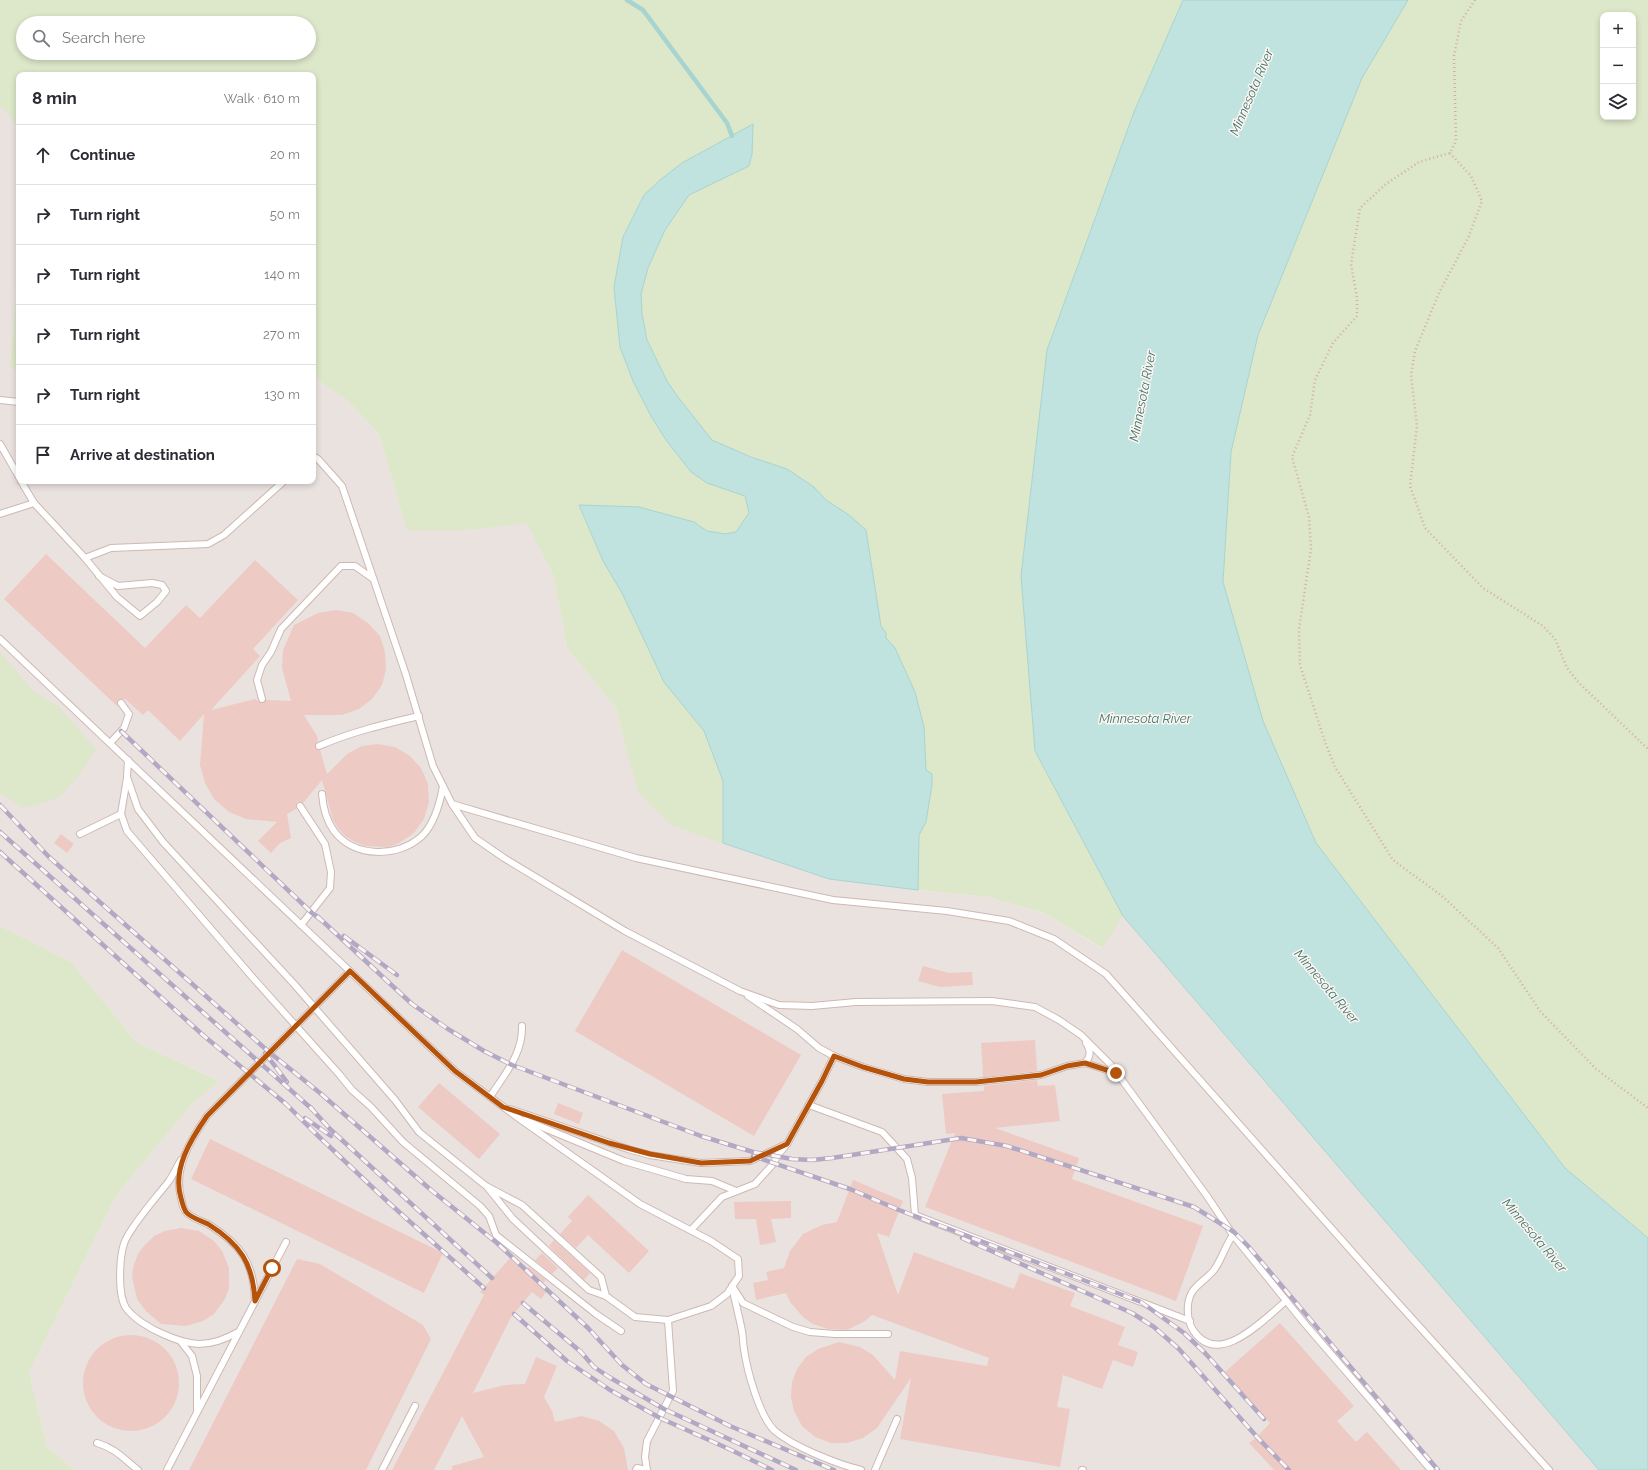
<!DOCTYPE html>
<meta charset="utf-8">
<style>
:root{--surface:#fff;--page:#f2f2f3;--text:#2b2b33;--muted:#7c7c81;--line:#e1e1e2}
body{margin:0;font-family:Raleway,sans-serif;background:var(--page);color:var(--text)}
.controls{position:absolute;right:12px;top:12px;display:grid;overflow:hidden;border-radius:8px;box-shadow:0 2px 6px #0003}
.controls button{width:36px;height:36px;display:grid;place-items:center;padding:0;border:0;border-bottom:1px solid var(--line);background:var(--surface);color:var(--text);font:20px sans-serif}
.stop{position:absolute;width:12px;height:12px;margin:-9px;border:3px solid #b45309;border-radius:50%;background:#fff}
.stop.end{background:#b45309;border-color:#fff;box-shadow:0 1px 4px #0008}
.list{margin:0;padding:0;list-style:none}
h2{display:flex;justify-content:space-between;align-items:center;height:52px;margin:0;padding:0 16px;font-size:17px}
h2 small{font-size:13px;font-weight:400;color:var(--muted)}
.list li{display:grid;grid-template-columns:26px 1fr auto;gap:12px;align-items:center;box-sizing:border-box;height:60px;padding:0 16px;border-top:1px solid var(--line)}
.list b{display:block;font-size:15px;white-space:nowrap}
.list em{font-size:13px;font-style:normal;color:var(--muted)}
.icon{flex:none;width:22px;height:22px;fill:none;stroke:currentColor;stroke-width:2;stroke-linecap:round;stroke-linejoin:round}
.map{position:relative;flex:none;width:1648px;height:1470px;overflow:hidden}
.search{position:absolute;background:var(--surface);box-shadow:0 2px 6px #0003;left:16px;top:16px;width:300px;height:44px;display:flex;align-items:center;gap:10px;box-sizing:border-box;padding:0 14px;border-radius:22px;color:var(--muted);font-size:15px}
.panel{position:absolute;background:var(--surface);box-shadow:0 2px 6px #0003;left:16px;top:72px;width:300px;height:412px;border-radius:8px}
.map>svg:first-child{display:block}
.industrial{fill:#eae2df}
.green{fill:#dde7c9;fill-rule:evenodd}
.water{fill:#c0e3df;stroke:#a7d4d0}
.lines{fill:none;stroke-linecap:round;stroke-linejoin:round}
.stream{stroke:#a7d4d0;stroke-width:4.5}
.building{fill:#eecac4}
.service-casing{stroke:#ceb8b3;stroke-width:8}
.path{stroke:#d3ada7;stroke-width:2.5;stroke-dasharray:1 3;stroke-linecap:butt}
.service{stroke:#fff;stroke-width:6}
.rail-casing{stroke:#b1a8c4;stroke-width:4.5}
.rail{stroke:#fdf5f0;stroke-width:3;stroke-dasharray:9;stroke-linecap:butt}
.route{stroke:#b45309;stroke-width:5}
.labels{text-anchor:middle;stroke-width:3;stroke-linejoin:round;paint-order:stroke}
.water-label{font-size:13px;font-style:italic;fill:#447672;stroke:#fdf5f0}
</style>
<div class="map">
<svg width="1648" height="1470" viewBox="0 0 1648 1470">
<rect width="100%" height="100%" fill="#fbf0ea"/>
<!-- industrial -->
<path class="industrial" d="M0,106L7,111L19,130V258L10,364L19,377V481H313V376L321,381L348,401L379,434L407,529L469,530L527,522L554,577L567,648L616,708L626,750L829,879L918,890L988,897L1044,913L1101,948L1123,916L1599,1470H74L47,1447L29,1372L117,1194L191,1105L219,1081L136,1042L71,962L0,926Z"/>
<!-- green -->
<g class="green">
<path d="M0,0H1183L1134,112L1047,350L1021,575L1035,751L1123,916L1102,948L1044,913L988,897L918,890L919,835L926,822L932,785V774L926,771L924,727L915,692L895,648L886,638V633L881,626L866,530L849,515L826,500L814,487L768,463L725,446L712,440L678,397L667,381L647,340L642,314L641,294L648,268L665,230L689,195L709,185L753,125L682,163L660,180L644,195L623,237L614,287L620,347L633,381L651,416L666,440L691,472L745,496L749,513L736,532L725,534L707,531L694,522L639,507L579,506L603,561L622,593L664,682L704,731L723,781V843L673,826L639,793L626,750L616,708L567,648L554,577L527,523L469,530H407L379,434L348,401L313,376V75H19V130L7,112L0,106ZM23,23H309V53H23Z"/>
<path d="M1369,0H1648V1238L1565,1168L1316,843L1263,721L1223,582L1231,452L1258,335L1305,220ZM1603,15H1633V117H1603Z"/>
<path d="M19,258V377L10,364Z"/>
<path d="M0,652L34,692L57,705L96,749L78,777L58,798L23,808L0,793Z"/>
<path d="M0,926L71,962L136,1042L219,1081L191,1105L117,1194L29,1372L47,1447L74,1470H0Z"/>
</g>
<!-- water -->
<g class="water">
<path d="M1183,0H1408L1362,78L1258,335L1231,452L1223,582L1263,721L1316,843L1565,1168L1648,1238V1470H1599L1123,916L1035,751L1021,576L1047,350L1134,112Z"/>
<path d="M753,124L752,154L749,166L689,195L665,230L648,268L641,294L642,314L647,340L667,381L678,397L712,440L751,457L787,469L814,487L826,500L849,515L866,530L881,626L886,633V638L895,648L915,692L924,727L926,770L932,774V785L926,822L919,835L918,890L829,879L723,843V781L704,731L664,682L622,593L603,561L579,505L639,507L694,522L707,531L725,534L736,532L749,513L745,496L707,483L691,472L666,440L651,416L633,381L620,347L614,287L623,237L644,195L660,180L682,163Z"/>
</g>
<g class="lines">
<!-- stream -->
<path class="stream" d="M627,0L643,10L727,123L732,136"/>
</g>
<!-- building -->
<g class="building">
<path d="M46,554L145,648L186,605L200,618L255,560L298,600L253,649L260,656L211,710L255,699L261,703L265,702L266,700L291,701L282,668L283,650L294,625L318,613L336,610L353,613L368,623L380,636L385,652L386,669L382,685L372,699L359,709L342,715H304L317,736L318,741L315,744V747L317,750H320L327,774L347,754L362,746L378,744L395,747L410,756L421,768L428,784L429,802L424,819L414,833L399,843L388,847L365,846L355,842L345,836L338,828L333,820L322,780L303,803L300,802H297L296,806V809L287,814L291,838L280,843L271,853L258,841L277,822L246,819L229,812L214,799L205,783L200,765L204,714L180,741L148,710L143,715L125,699L118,700L117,703L118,707L4,599Z"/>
<path d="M61,834L74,844L67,853L54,843Z"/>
<path d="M622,950L801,1055L754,1136L575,1031Z"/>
<path d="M923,966L949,973L972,972L973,985L940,987L918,981Z"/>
<path d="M1035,1040L1037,1071L983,1077L981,1043Z"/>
<path d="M1037,1080L1038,1086L1055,1085L1060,1121L995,1128L1079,1158L1072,1179L1203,1226L1176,1301L925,1207L955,1133L946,1134L942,1094L984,1091V1086Z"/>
<path d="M439,1083L500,1134L479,1159L418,1107Z"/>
<path d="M558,1103L583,1113L579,1124L554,1114Z"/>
<path d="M210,1139L443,1253L424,1293L191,1179Z"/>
<path d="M853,1180L903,1201L889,1237L877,1233L898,1295L914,1252L1014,1289L1020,1273L1075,1293L1070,1306L1125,1327L1118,1345L1138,1352L1133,1367L1113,1360L1102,1389L1063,1375L1057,1407L1070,1409L1060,1467L900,1439L911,1378L877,1428L863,1438L847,1443H831L815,1437L802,1426L794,1411L791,1397L792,1382L797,1369L806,1357L818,1349L839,1342L860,1347L873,1355L895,1380L900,1351L987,1366L989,1358L872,1315L865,1321L847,1330L828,1329L813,1324L804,1318L790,1302L786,1293L756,1300L753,1283L768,1280L766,1272L784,1268L790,1251L803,1234L822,1225L837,1222Z"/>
<path d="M588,1195L649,1251L629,1273L588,1235L576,1248L560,1234L572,1221L568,1217Z"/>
<path d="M791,1201V1218L771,1219L776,1242L760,1245L756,1219H735L734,1202Z"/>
<path d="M181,1228L199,1231L214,1241L222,1251L229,1268V1288L225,1299L214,1314L203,1321L186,1326L161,1324L146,1311L137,1299L132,1277L133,1268L138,1254L143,1247L154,1236L165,1231Z"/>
<path d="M554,1240L590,1273L584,1280L549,1246Z"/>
<path d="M542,1253L558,1268L552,1274L535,1260Z"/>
<path d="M510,1258L525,1271L529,1267L546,1280L542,1285L548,1290L541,1299L532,1292L511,1317L473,1393L505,1385L525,1384L536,1357L557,1366L544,1397L552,1411L555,1422L582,1416L599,1421L614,1431L624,1448L628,1470H452V1466L484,1457L462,1416L434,1470H392L484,1295L480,1292Z"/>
<path d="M297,1259L320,1264L423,1325L431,1339L366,1470H189Z"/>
<path d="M1280,1323L1354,1406L1337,1421L1356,1442L1367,1432L1401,1470H1274L1249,1443L1257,1437L1270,1423L1225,1372Z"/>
<circle cx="131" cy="1383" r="48"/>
</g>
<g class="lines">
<!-- service casing -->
<g class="service-casing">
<g id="service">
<path d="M0,400L19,402"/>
<path d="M0,444L19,477"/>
<path d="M313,456L318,459L342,486L406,675L433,766L452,804L636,858L833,900L947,911L1009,921L1054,939L1106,974L1379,1282L1549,1470"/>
<path d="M21,481L34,503L85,558L111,548L208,544L224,535L284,481"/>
<path d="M0,514L34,503"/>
<path d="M85,558L117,597L140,616L157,602L166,591L162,585L152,583L118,586L99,576"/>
<path d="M0,639L455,1071L517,1117L640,1204L711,1241L738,1259L739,1276L727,1294L711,1306L668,1320L635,1317L606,1296L601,1277L522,1205L486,1186L419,1132L395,1100L294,984L163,842L138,809L127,777L128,760"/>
<path d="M262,699L257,680L262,665L271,652L281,629L341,566H355L372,578"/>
<path d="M110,743L124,728L129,714L121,703"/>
<path d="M319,746C351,732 385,724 419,716"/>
<path d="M127,778L121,814L127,831L254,979L339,1074L352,1090L371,1107L403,1142L480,1206L489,1216L496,1235L596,1314L621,1331"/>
<path d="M322,794C323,807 326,820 334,831C354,858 398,858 422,836C435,823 440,803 443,786"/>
<path d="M452,804L475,838L504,858L625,931L740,991L779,1005L812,1006L856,1002L992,1001L1035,1007L1059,1020L1081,1035L1111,1065L1207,1196L1233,1235L1305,1324L1431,1470"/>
<path d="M300,806L325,844L331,872L330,888L301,925"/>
<path d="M80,834L121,814"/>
<path d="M748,996L797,1029L819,1048L834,1056L863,1067L904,1079L928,1082H976L1041,1075L1067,1066L1085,1063L1116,1073"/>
<path d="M1085,1063C1091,1056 1091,1051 1086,1043"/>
<path d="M490,1097C504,1075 523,1054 522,1026"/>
<path d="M809,1105L882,1132L907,1159L912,1178L915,1215L1190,1321"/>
<path d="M510,1109L628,1149L650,1155L701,1163L750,1161L787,1144"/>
<path d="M525,1120L624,1161L686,1179L712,1181L736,1191"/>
<path d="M181,1160C177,1166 174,1174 169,1181C155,1199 139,1216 127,1237C119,1250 117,1294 126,1308C134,1319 151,1329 163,1334C191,1347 210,1348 238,1332"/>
<path d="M488,1188L513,1219L589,1290L606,1296"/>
<path d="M691,1230L722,1197L755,1184L774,1163L777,1156L787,1144L822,1081L834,1056"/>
<path d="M1233,1235C1225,1246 1222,1259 1214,1270C1208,1278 1194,1286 1191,1294C1186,1304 1187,1321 1193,1330C1218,1369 1263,1320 1286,1301"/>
<path d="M732,1286C735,1301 739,1316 742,1331C743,1337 743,1343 744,1349C747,1370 759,1416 775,1431C794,1447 837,1464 861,1470"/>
<path d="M734,1289L743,1303L793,1327L810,1332L835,1334H888"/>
<path d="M255,1301C254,1262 240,1244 208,1224C202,1221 191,1218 186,1212C183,1209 182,1202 181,1198C173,1168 191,1139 207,1116L350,971"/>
<path d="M181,1342L192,1356L197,1376V1410"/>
<path d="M97,1443C115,1448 124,1459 138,1470"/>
<path d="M167,1470L286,1242"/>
<path d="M382,1470L415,1406"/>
<path d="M636,1470L637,1468L646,1470"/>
<path d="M647,1470L645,1457L647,1441L673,1391L668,1320"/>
<path d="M875,1470L897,1419"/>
<path d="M1082,1470H1083"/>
</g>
</g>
<!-- path -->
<g class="path">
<path d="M1475,0L1461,21L1454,56L1456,141L1450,153L1419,162L1386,184L1360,208L1351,264L1357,298V316L1333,343L1315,380L1310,415L1292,457L1309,517L1311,549L1299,629L1300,665L1325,742L1335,767L1393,860L1442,896L1498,948L1540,1011L1596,1069L1648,1108"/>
<path d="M1450,153L1471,176L1482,201L1469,236L1439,293L1415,351L1411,375L1417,426L1410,486L1425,528L1483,588L1543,626L1555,639L1567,668L1579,683L1648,749"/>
</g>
<!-- service -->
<use href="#service" class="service"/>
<!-- rail casing -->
<g class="rail-casing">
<g id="rail">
<path d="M121,731L312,913L321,920"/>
<path d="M0,805L49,857L269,1052L320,1093L431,1190L497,1243L588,1328L622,1365L646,1384L730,1426L834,1470"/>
<path d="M0,832L313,1110"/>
<path d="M0,852L204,1036L286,1104L315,1133L388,1202L484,1288"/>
<path d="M317,916L412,1004L448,1029L484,1051L512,1065L701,1136L753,1152L792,1159L812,1160L832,1158L961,1138L1007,1146L1194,1207L1234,1232L1248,1246L1438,1470"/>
<path d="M344,936L397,975"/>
<path d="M265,1053L287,1082"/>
<path d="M310,1107L330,1129L492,1278"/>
<path d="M305,1118L331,1136"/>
<path d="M753,1156L850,1189L899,1210L1141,1302L1184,1333L1205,1353L1264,1419"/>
<path d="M962,1238L1132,1313L1154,1327L1179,1349L1257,1437L1289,1470"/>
<path d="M523,1303L581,1352L594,1367L609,1377L664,1409L796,1470"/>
<path d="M514,1314L567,1361L610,1390L660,1418L729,1449L772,1470"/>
</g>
</g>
<!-- rail -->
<use href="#rail" class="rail"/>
</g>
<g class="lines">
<!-- route -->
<path class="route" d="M272,1268L255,1301C253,1263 240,1244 208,1224C202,1221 191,1218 186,1212C184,1209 182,1202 181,1198C172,1169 191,1139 207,1116L350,971L455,1071L503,1107L609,1143L650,1154L701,1163L750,1161L787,1144L822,1081L834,1056L863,1067L904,1079L928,1082H976L1041,1075L1067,1066L1085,1063L1116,1073"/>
</g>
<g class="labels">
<!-- water labels -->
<g class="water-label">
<text transform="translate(1251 92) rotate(-67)" y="5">Minnesota River</text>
<text transform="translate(1142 396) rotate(-79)" y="5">Minnesota River</text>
<text x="1145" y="723">Minnesota River</text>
<text transform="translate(1327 986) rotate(50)" y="5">Minnesota River</text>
<text transform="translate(1535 1235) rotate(50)" y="5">Minnesota River</text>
</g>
</g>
</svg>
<div class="controls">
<button>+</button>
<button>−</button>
<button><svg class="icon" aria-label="layers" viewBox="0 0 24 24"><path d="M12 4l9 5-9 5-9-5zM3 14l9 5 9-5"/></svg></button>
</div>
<div class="stop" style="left:272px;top:1268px"></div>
<div class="stop end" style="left:1116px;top:1073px"></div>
<div class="search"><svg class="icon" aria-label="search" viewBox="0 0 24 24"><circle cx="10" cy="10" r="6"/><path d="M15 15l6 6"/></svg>Search here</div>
<section class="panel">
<h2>8 min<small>Walk · 610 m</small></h2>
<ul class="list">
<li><svg class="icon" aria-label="ahead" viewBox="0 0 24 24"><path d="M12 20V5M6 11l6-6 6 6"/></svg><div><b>Continue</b></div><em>20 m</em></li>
<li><svg class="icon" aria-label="right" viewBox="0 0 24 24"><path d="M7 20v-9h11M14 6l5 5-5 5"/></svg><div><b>Turn right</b></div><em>50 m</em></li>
<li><svg class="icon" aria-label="right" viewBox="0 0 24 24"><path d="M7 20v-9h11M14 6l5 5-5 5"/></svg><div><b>Turn right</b></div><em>140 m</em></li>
<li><svg class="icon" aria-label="right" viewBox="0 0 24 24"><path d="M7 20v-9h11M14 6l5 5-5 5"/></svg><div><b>Turn right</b></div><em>270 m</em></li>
<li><svg class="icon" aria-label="right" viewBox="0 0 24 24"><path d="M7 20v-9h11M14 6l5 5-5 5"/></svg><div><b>Turn right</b></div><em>130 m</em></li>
<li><svg class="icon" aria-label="arrive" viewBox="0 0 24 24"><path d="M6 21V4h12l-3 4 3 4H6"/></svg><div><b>Arrive at destination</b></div></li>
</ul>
</section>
</div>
